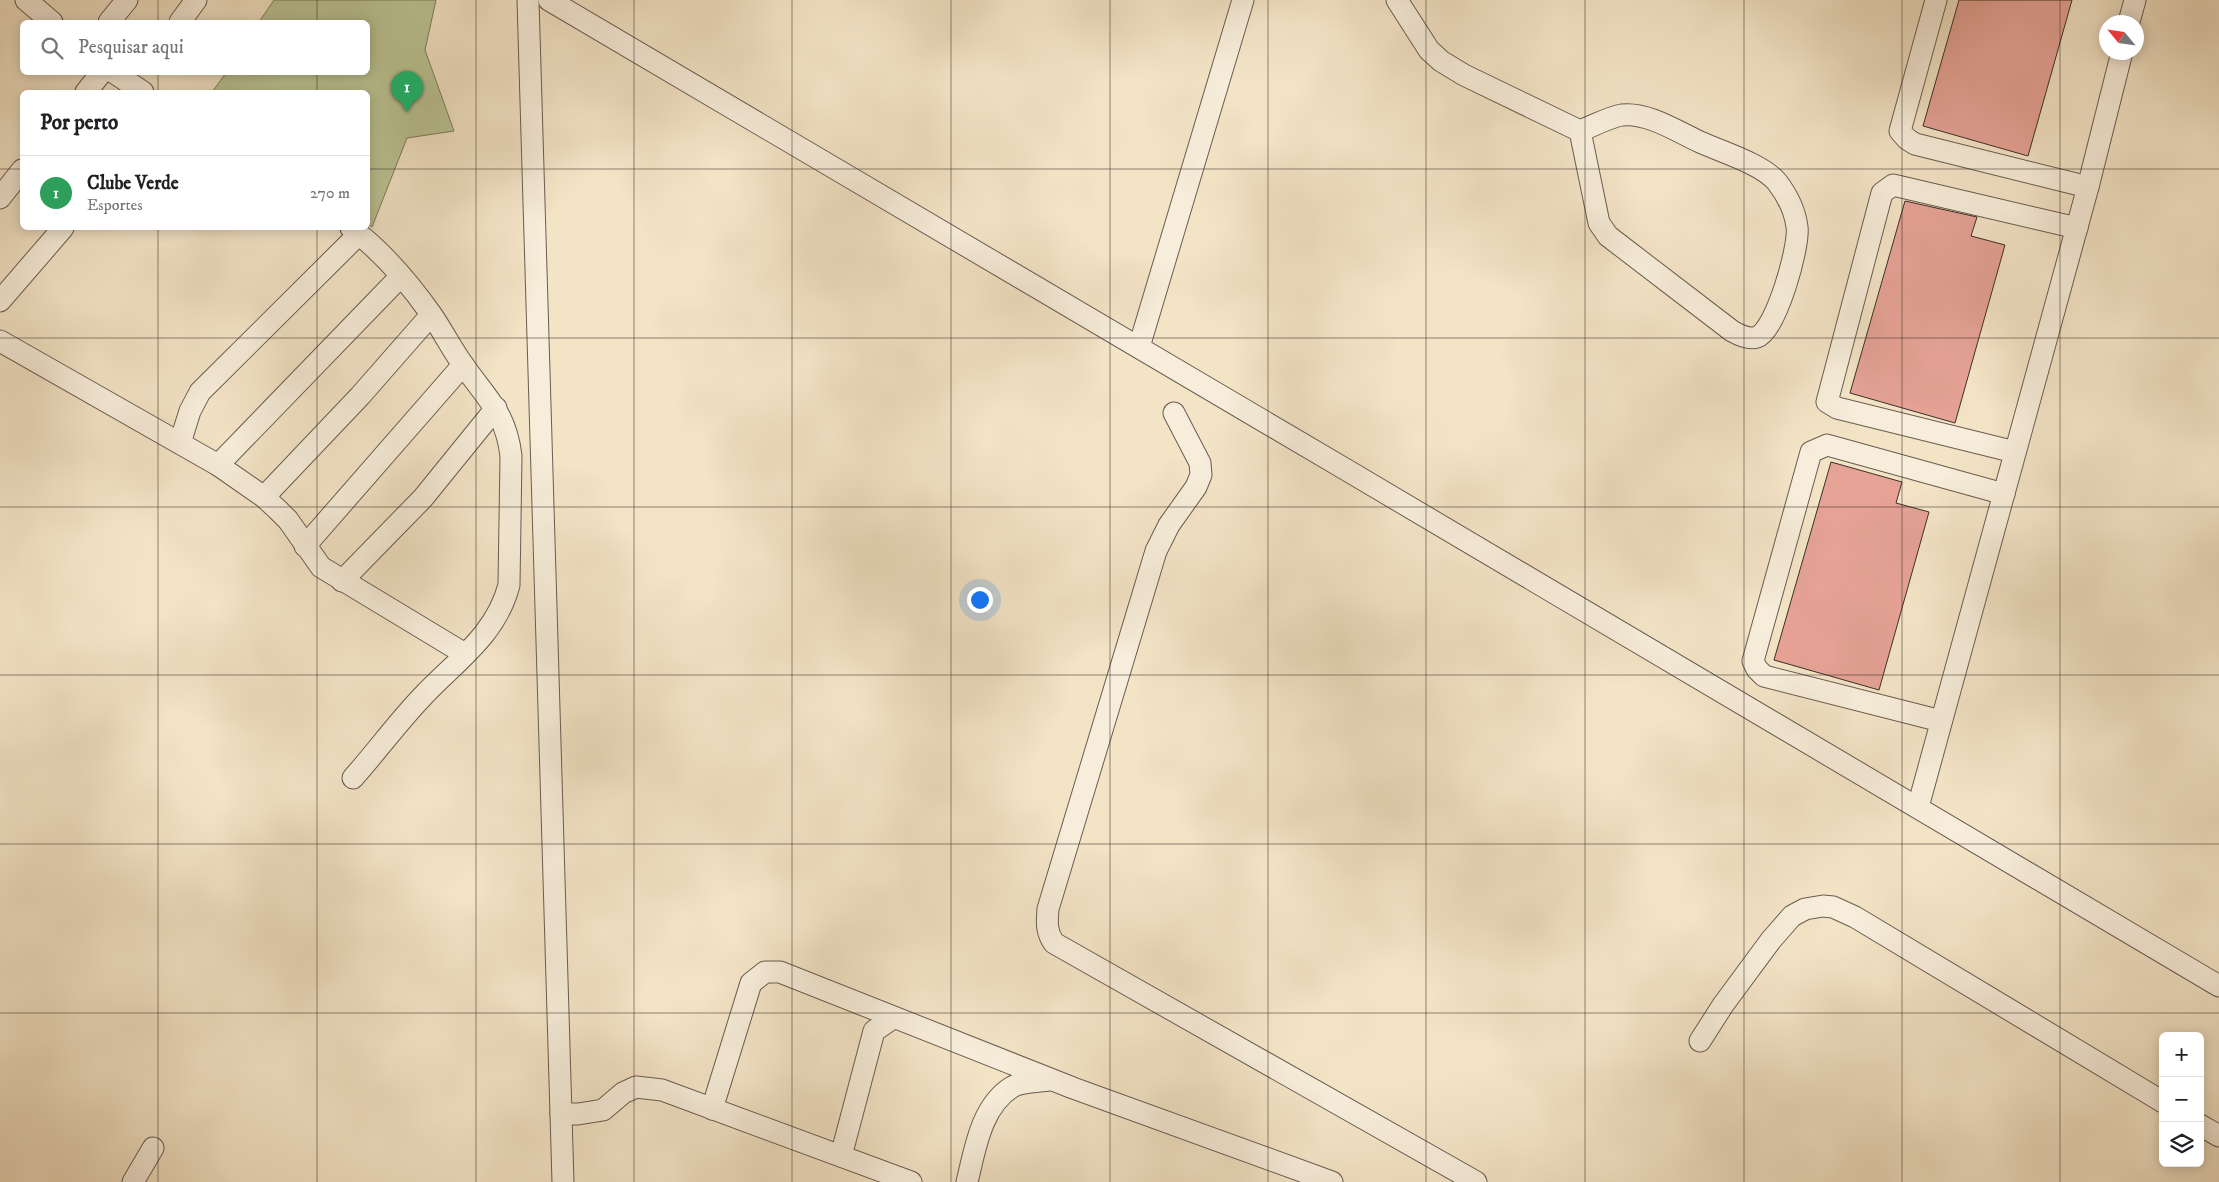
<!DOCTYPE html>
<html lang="pt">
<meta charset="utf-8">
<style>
:root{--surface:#fff;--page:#f2f2f2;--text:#202124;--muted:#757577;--line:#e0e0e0;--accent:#d93025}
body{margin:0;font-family:"IM FELL DW Pica",serif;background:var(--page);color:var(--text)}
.controls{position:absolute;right:15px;bottom:15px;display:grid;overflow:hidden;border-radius:8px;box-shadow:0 2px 12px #0003}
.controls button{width:45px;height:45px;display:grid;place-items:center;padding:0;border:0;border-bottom:1px solid var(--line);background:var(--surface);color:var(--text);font:25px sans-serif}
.compass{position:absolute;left:2099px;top:15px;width:45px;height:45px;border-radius:50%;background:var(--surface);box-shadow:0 2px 12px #0003;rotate:299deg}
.you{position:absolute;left:979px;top:599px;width:18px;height:18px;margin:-12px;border:4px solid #fff;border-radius:50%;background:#1a73e8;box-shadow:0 0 0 8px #1a73e833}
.badge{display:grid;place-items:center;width:32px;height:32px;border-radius:50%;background:var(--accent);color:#fff;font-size:16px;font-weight:700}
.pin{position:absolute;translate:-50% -41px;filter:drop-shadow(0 1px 2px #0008)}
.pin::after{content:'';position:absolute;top:26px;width:18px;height:15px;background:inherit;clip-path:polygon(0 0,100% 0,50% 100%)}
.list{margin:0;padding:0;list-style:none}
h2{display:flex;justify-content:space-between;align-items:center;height:65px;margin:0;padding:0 20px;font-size:21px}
h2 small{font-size:16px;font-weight:400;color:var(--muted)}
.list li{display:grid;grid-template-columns:32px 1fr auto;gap:15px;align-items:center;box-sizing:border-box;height:75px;padding:0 20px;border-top:1px solid var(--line)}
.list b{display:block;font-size:19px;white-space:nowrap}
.list p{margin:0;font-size:16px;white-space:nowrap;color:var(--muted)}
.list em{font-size:16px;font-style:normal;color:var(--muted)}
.icon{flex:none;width:28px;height:28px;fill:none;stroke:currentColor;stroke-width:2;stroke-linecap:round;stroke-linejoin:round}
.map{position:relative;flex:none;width:2219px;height:1182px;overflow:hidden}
.search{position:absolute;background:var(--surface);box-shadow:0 2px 12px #0003;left:20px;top:20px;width:350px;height:55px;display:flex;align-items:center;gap:12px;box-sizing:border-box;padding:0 18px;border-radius:8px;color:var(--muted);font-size:19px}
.panel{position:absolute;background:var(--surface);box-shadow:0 2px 12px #0003;left:20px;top:90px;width:350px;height:140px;border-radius:8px}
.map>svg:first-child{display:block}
.green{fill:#bbc494;stroke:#7c7a5f}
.building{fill:#e5a295;stroke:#3d2f2a}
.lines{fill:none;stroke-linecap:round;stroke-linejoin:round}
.minor-casing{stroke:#6a5c51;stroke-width:23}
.minor{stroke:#f7edda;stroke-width:21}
.grid{fill:none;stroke:#3d2f2a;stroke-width:1;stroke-opacity:0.55}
</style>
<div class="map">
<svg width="2219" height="1182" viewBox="0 0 2219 1182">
<rect width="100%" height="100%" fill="#f3e4c6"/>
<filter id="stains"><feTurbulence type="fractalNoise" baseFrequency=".004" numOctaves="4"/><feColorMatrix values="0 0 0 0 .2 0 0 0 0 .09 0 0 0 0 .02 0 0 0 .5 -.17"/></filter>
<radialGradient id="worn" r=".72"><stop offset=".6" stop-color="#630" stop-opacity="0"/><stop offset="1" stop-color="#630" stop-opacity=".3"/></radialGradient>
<!-- green -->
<path class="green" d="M274,0H436L425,50L454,131L407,138L372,227L368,224V92H212L226,73L368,72V22H259Z"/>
<!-- building -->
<g class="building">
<path d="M1959,0H2072L2028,156L1923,126Z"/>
<path d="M1905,201L1977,217L1971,236L2005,245L1955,423L1850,393Z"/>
<path d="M1831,462L1902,482L1896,503L1929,512L1879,690L1774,660Z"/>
</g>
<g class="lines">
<!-- minor casing -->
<g class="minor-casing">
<g id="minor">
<path d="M26,0L52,22"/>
<path d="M528,0L563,1182"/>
<path d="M549,0C1106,329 1663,655 2219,986"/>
<path d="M1397,0L1429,50L1441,61L1464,75L1580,131C1593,126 1609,117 1622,115C1648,112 1678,132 1700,142C1722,152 1762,164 1777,182C1787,195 1795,211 1797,227C1800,245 1776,331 1757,337C1749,340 1739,335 1732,331L1608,236L1599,223L1580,131"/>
<path d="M1936,0L1900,131L1907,139L1915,144L2088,187"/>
<path d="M109,22L127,0"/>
<path d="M180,22L196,0"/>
<path d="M2129,22L2135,0"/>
<path d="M113,72L143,92"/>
<path d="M86,92L102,72"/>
<path d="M0,198L22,170"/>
<path d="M351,228C382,251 409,283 431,314C443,331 452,350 464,366C487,399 506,413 511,456L509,585C496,635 457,660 423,696C398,722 377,751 353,778"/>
<path d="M0,301L63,228"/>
<path d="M0,341L218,465L264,497L277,509L288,520L321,567L465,654"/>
<path d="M1139,347L1243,0"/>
<path d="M1174,413L1200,463L1201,475L1196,487L1169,525L1156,551L1048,909C1047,922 1046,932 1054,943L1476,1182"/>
<path d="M180,443L190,411L200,392L359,234"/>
<path d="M2015,452L1837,408L1827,402L1882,193L1893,185L2077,228"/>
<path d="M218,465L401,276"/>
<path d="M264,497L360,396L431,315"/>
<path d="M305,546L463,365"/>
<path d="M342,581L423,498L496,408"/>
<path d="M1941,721L1764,676L1757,669L1753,661L1811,452L1827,445L2004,494"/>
<path d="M1918,807L2088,187L2122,52"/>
<path d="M1700,1041L1723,1005L1771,940L1792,916L1805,909L1823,906L1833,907L1855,917L2163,1102"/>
<path d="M712,1109L751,983L765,972H780L1073,1088L1332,1182"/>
<path d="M561,1114H578L603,1110L623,1093L636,1087L662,1090L911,1182"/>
<path d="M2200,1125L2219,1136"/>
<path d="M841,1156L874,1031L893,1018"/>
<path d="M133,1182L153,1148"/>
<path d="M967,1182C975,1150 981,1106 1012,1087C1022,1081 1039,1082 1050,1080"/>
</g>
</g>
<!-- minor -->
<use href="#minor" class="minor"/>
</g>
<!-- grid -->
<path class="grid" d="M158,0V22M317,0V22M476,0V1182M634,0V1182M792,0V1182M951,0V1182M1110,0V1182M1268,0V1182M1426,0V1182M1585,0V1182M1744,0V1182M1902,0V1182M2060,0V1182M158,72V92M317,72V92M0,169H22M368,169H2219M158,228V1182M317,228V1182M0,338H2219M0,507H2219M0,675H2219M0,844H2219M0,1013H2219"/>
<rect width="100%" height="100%" filter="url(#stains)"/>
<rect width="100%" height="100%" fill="url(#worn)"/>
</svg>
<div class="controls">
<button>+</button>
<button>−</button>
<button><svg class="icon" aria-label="layers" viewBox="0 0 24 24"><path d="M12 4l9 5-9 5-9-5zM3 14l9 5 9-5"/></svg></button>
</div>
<svg class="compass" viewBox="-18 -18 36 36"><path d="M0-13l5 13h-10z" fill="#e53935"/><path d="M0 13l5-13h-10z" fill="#757577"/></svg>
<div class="you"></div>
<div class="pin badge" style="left:407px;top:112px;background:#2e9e5b">1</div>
<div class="search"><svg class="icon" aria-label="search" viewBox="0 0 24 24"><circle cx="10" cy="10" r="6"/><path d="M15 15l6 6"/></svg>Pesquisar aqui</div>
<section class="panel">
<h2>Por perto<small></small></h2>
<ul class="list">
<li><span class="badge" style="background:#2e9e5b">1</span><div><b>Clube Verde</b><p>Esportes</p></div><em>270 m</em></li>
</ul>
</section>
</div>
